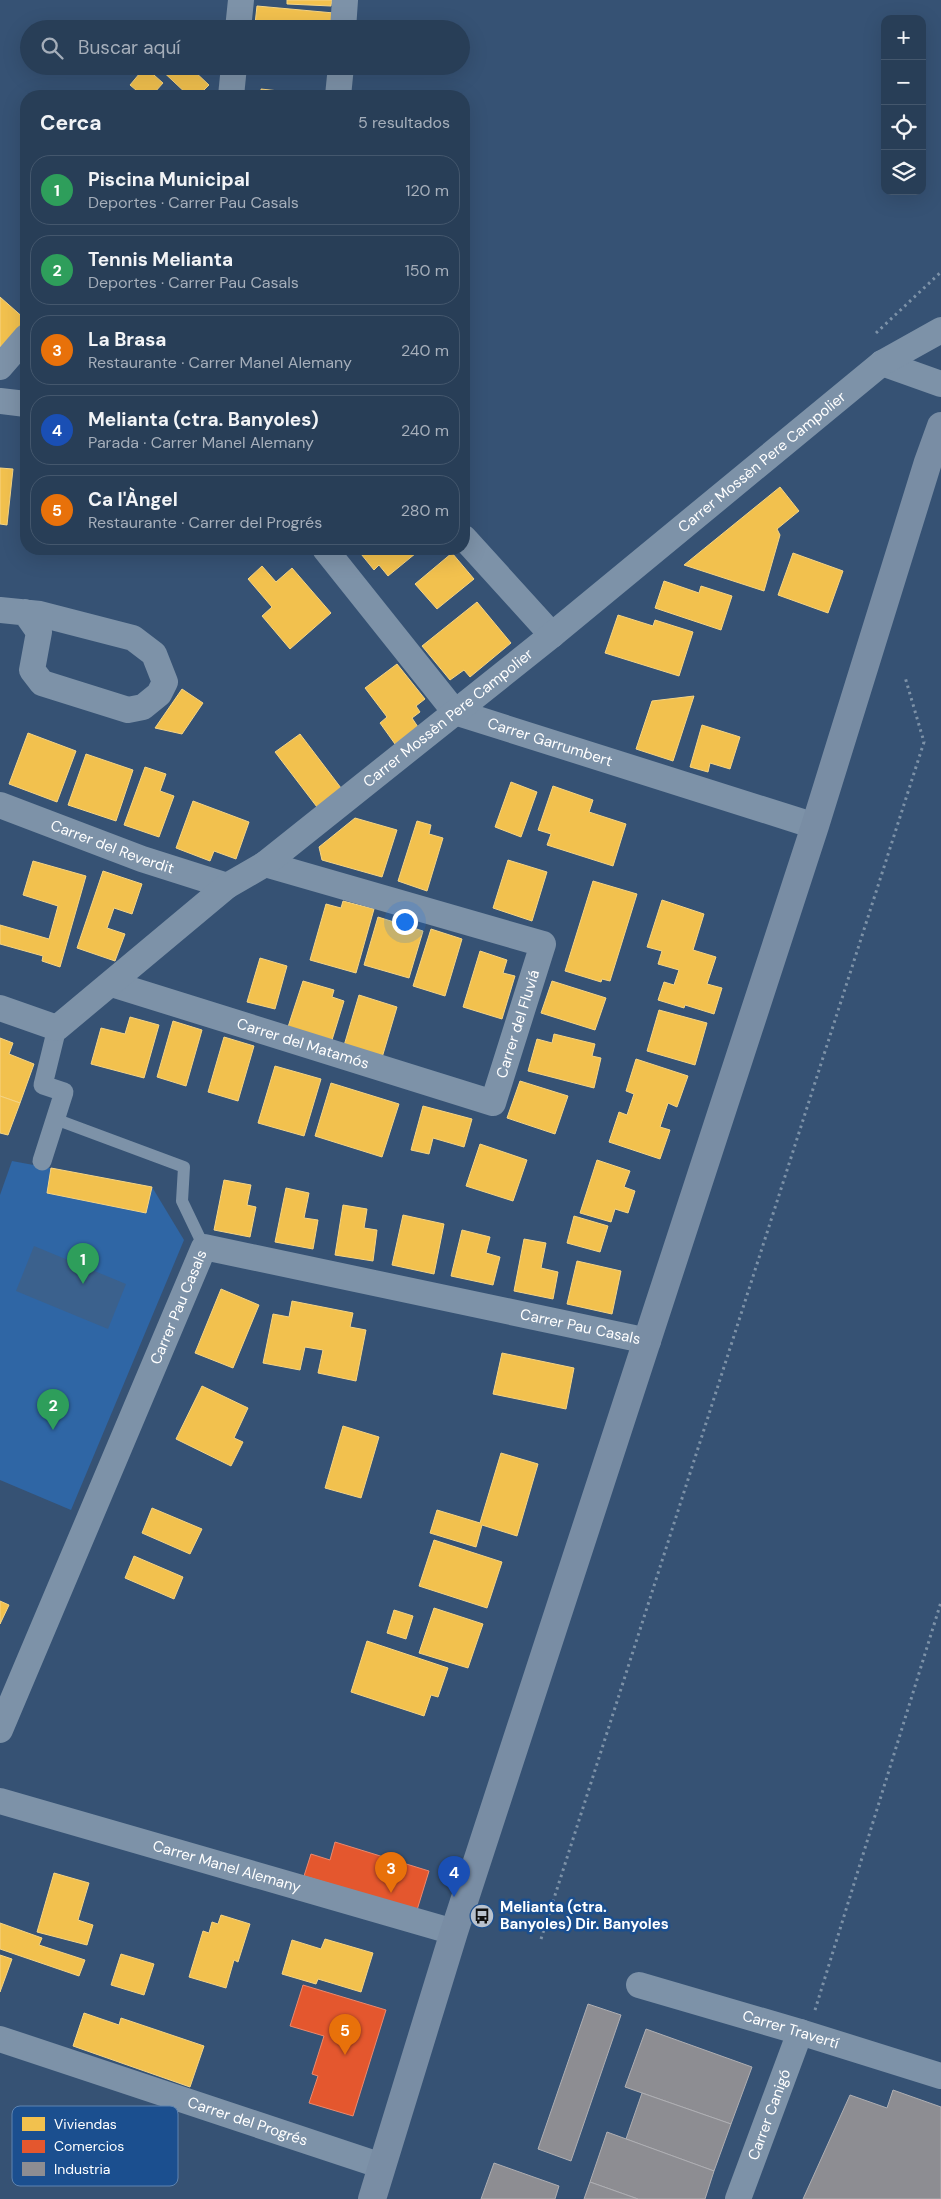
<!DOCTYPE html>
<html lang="es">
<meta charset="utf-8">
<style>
:root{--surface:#283e57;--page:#344961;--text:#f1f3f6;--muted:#a5aeba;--line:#44576d;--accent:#8abfa5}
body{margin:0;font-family:"DM Sans",sans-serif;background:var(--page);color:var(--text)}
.controls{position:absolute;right:15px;top:15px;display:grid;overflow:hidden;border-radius:10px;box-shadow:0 5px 20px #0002}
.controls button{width:45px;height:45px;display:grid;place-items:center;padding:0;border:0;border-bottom:1px solid var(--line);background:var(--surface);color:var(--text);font:25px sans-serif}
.you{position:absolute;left:404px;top:921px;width:18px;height:18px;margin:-12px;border:4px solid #fff;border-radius:50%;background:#1a73e8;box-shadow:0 0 0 8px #1a73e833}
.badge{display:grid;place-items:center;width:32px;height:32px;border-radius:50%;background:var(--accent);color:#fff;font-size:16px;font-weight:700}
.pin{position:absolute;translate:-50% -41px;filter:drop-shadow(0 1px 2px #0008)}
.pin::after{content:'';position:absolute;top:26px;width:18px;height:15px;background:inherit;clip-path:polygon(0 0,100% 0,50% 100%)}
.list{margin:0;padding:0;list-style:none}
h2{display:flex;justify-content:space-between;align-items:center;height:65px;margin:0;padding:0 20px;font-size:21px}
h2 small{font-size:16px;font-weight:400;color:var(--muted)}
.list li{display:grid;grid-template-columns:32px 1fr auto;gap:15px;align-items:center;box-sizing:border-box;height:70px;margin:0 10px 10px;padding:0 10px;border:1px solid var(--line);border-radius:20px}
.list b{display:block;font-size:19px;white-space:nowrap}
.list p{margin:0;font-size:16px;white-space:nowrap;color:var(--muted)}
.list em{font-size:16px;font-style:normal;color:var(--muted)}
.icon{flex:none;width:28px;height:28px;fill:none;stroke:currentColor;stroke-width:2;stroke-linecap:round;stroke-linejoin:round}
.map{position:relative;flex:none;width:941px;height:2199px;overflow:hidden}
.search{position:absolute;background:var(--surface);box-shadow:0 5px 20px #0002;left:20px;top:20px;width:450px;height:55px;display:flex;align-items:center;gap:12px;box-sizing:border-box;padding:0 18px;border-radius:28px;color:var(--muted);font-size:19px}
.panel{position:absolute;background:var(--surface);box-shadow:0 5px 20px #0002;left:20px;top:90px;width:450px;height:465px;border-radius:20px}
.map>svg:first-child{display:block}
.green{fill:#2f66a5}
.water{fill:#3b618d}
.homes{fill:#f2c14e;stroke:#f6d483}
.shops{fill:#e4572e;stroke:#ec896d}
.industry{fill:#8d8d92;stroke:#afafb3}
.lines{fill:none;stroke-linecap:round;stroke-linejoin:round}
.path{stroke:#7d92a8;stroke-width:3;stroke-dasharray:2.5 4;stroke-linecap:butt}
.service{stroke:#7d92a8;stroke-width:12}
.pedestrian{stroke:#7d92a8;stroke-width:19}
.minor{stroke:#7d92a8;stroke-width:26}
.secondary{stroke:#798da4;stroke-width:28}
.labels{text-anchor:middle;stroke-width:5;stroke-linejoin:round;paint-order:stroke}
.street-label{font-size:15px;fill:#fff;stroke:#1b4f8f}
.poi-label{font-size:15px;font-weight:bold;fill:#fff;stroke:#1b4f8f;text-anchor:start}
.key{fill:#1b4f8f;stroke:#5f84b1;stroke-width:1}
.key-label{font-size:14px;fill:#fff}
</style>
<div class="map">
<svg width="941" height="2199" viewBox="0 0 941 2199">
<rect width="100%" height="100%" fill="#365274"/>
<!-- green -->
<path class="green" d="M12,1161L152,1187L184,1240L71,1510L0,1480V1195Z"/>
<!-- water -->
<path class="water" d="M34,1246L126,1284L108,1329L16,1291Z"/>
<!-- homes -->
<g class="homes">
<path d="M287,0H332L331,6L287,4Z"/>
<path d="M257,6L334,13L333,29L255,24Z"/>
<path d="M157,66H194L192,69L209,85L198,96L194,92L189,96Z"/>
<path d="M145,67L163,83L155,92L160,96H143L130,85Z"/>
<path d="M261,89L306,94V96H261Z"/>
<path d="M0,297L26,320L0,348Z"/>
<path d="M0,468L13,469L7,525L0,524Z"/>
<path d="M780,487L799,511L777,529L780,535L764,591L684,565Z"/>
<path d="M357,549H421L388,576L379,565L374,570Z"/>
<path d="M452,553L474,579L437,609L415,584Z"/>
<path d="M793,553L843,571L828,613L778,595Z"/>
<path d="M262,566L276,582L292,568L331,613L290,649L262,616L272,607L248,579Z"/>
<path d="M664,581L699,593L701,586L732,596L721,630L655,608Z"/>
<path d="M477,602L511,643L470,677L464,670L450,680L422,646Z"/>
<path d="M618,615L653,626L655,620L693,632L679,676L605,653Z"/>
<path d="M397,664L425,699L416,706L420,712L412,718L418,727L395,744L380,723L387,717L365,688Z"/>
<path d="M182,689L203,703L182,734L155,728Z"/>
<path d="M694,696L673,761L636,749L652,701Z"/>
<path d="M702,725L740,737L730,769L710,763L708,772L690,767Z"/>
<path d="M28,733L76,751L57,802L9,784Z"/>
<path d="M300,734L341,788L317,807L275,752Z"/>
<path d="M86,754L133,770L116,821L68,805Z"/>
<path d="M145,767L166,774L160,791L174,796L159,837L124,825Z"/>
<path d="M511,782L537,792L521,837L495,827Z"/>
<path d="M553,786L593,800L589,812L626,824L613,866L547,845L551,834L538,830Z"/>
<path d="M193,801L249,822L236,859L214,851L210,861L176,848Z"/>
<path d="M355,818L397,830L382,877L322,860L319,847Z"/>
<path d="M417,821L431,825L429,834L443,838L427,891L398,881Z"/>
<path d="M508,860L547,872L532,921L493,908Z"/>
<path d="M33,861L86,876L60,967L42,961L43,956L0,944V925L49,939L58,906L23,895Z"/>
<path d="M103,871L142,884L132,914L114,908L107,928L125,934L115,961L77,948Z"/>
<path d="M593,881L637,894L610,981L602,979L601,982L565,971Z"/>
<path d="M662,900L704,914L693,950L716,957L707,984L722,988L714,1014L685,1005L684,1008L658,1000L664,982L674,985L679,970L658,964L662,951L647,947Z"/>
<path d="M343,901L374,909L356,973L310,960L326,904L341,908Z"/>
<path d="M378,917L423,931L409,978L364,965Z"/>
<path d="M431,929L462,939L445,996L413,986Z"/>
<path d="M480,951L507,960L503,973L515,976L502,1019L463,1007Z"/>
<path d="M260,958L287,966L275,1009L247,1002Z"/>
<path d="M303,981L334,990L332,997L344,1001L332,1040L288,1027Z"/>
<path d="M552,981L606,998L595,1030L541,1013Z"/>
<path d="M359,995L397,1007L381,1061L343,1049Z"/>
<path d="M659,1010L707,1023L695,1065L647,1051Z"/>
<path d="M130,1017L159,1025L144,1078L91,1064L101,1028L125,1034Z"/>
<path d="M173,1021L202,1030L186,1086L157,1077Z"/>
<path d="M554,1034L595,1044L592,1056L601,1058L594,1088L528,1071L537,1039L552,1043Z"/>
<path d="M224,1037L254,1046L238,1101L208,1092Z"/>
<path d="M0,1038L13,1043L9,1054L34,1064L20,1103L0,1096Z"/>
<path d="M636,1059L688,1076L677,1107L668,1103L660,1127L670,1130L660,1159L609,1142L619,1112L627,1115L634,1094L626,1091Z"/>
<path d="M275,1066L321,1079L304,1136L258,1123Z"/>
<path d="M520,1081L568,1096L555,1134L507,1118Z"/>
<path d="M331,1083L399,1104L382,1157L315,1136Z"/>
<path d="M0,1096L20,1103L8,1135L0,1133Z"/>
<path d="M423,1106L472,1119L464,1147L433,1138L429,1154L411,1150Z"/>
<path d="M480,1144L527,1160L513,1201L466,1186Z"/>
<path d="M597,1160L630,1171L624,1187L635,1191L628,1213L615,1209L611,1222L580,1213Z"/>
<path d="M51,1168L152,1187L146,1213L47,1193Z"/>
<path d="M224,1180L251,1185L247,1205L256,1207L250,1237L214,1230Z"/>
<path d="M286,1188L309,1193L304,1218L318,1220L313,1249L275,1242Z"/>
<path d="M343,1205L367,1209L364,1228L377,1230L373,1261L335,1255Z"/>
<path d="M403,1215L444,1224L434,1274L392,1265Z"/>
<path d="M574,1216L608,1226L600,1252L567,1243Z"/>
<path d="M462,1230L490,1237L486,1253L500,1257L493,1285L451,1276Z"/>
<path d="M524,1239L546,1243L541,1268L558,1272L553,1299L514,1291Z"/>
<path d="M577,1261L621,1271L612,1314L567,1304Z"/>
<path d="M221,1289L259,1305L233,1368L195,1353Z"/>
<path d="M292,1301L353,1313L350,1327L366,1330L356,1381L318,1373L323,1350L305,1347L300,1370L263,1363L273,1314L289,1317Z"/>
<path d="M502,1353L574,1368L566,1409L493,1394Z"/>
<path d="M202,1386L248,1408L234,1438L243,1442L231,1466L176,1439Z"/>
<path d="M343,1426L379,1437L361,1498L325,1488Z"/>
<path d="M501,1453L538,1464L517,1536L482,1525L476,1547L430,1533L437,1510L480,1523Z"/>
<path d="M152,1508L202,1529L190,1554L142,1533Z"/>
<path d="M434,1540L502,1562L487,1608L419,1586Z"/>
<path d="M134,1556L183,1577L174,1599L125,1578Z"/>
<path d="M0,1601L9,1605L0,1624Z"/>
<path d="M434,1608L483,1624L468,1668L419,1653Z"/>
<path d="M394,1610L413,1616L406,1639L387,1633Z"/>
<path d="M367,1641L448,1668L438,1697L431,1695L424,1716L351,1692Z"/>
<path d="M54,1873L89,1883L78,1920L93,1925L87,1945L37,1932Z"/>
<path d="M221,1915L250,1924L238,1962L234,1960L226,1988L189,1977L203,1931L209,1933L212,1922L218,1924Z"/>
<path d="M0,1923L42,1938L39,1945L85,1960L79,1976L0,1949Z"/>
<path d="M325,1939L373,1953L361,1992L318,1979L316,1984L282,1974L292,1940L321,1949Z"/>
<path d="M121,1954L154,1964L144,1995L111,1985Z"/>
<path d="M0,1955L12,1959L0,1992Z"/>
<path d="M84,2013L119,2025L121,2018L204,2046L190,2087L73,2046Z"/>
</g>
<!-- shops -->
<g class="shops">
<path d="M335,1842L429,1871L417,1910L304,1876L311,1854L330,1860Z"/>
<path d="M303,1985L386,2010L353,2116L309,2103L318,2076L312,2074L324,2036L290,2026Z"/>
</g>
<!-- industry -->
<g class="industry">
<path d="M588,2004L621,2015L571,2161L538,2149Z"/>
<path d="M646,2029L752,2067L731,2124L625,2087Z"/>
<path d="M893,2090L941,2107V2199H803L850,2095L887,2108Z"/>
<path d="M642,2093L731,2124L714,2171L626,2139Z"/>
<path d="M607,2132L714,2171L705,2199H638L590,2182Z"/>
<path d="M494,2163L559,2186L555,2199H481Z"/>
<path d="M590,2182L638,2199H584Z"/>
</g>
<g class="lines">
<!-- path -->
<g class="path">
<path d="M876,333L941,272"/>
<path d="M541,1939L924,742L905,677"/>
<path d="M815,2010L941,1602"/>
</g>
<!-- service -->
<path class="service" d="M55,1119L184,1167L182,1201L204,1247"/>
<!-- pedestrian -->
<path class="pedestrian" d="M42,1161L64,1092L43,1085L57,1028"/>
<!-- minor -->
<g class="minor">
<path d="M238,29L241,0"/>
<path d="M343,29L345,0"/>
<path d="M231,96L234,66"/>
<path d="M338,96L341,66"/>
<path d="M882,363L941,384"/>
<path d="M0,367L26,337"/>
<path d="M0,401L26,404"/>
<path d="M464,538L552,635"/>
<path id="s1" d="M325,549L455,712L815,826"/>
<path d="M0,610L40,614L133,638L154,654L165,682L159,694L143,707L128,710L42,683L32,670L39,632L25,612"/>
<path id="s2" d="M0,805L142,859L227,886"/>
<path id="s3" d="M112,984L493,1103L543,944L265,864"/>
<path id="s4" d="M0,1008L57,1028L227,886L265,864L552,635L882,363L941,330"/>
<path id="s5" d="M0,1730L204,1247L648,1341"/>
<path id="s6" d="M0,1801L454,1932"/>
<path id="s7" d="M639,1985L800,2032L941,2076"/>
<path id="s8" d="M0,2039L382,2166"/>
<path id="s9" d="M738,2199L800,2032"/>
</g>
<!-- secondary -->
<path class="secondary" d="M372,2199L454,1932L815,826L928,462L941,426"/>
</g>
<!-- icons -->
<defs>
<g id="bus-disc" transform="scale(1.25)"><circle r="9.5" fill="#b9c2ce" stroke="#1b4f8f"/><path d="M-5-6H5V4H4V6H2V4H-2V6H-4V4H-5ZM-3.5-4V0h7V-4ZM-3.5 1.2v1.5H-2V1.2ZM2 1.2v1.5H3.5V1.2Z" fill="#111"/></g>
</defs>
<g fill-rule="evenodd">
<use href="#bus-disc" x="482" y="1916"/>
</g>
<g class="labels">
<!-- street labels -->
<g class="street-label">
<text dy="5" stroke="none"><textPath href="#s4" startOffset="965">Carrer Mossèn Pere Campolier</textPath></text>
<text dy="5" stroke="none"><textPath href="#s4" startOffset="560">Carrer Mossèn Pere Campolier</textPath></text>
<text dy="5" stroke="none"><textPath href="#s1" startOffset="308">Carrer Garrumbert</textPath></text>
<text dy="5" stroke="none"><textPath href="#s2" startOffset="120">Carrer del Reverdit</textPath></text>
<text dy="5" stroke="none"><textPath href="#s3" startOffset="482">Carrer del Fluviá</textPath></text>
<text dy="5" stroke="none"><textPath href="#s3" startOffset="200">Carrer del Matamós</textPath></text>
<text dy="5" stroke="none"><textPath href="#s5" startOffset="459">Carrer Pau Casals</textPath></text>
<text dy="5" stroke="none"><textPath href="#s5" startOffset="909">Carrer Pau Casals</textPath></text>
<text dy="5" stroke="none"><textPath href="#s6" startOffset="236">Carrer Manel Alemany</textPath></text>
<text dy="5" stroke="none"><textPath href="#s7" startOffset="158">Carrer Travertí</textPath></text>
<text dy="5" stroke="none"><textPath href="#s9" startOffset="90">Carrer Canigó</textPath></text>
<text dy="5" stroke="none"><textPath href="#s8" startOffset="261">Carrer del Progrés</textPath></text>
</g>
<!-- poi labels -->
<g class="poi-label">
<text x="500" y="1912">Melianta (ctra.<tspan x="500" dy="17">Banyoles) Dir. Banyoles</tspan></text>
</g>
</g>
<!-- legend -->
<rect x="12" y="2106" width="166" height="80" rx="8" class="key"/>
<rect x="22" y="2117" width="23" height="14" fill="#f2c14e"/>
<rect x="22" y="2140" width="23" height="13" fill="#e4572e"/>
<rect x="22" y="2162" width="23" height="14" fill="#8d8d92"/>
<g class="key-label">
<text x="54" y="2129">Viviendas</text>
<text x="54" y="2151">Comercios</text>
<text x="54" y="2174">Industria</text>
</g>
</svg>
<div class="controls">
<button>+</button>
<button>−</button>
<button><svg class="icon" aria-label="locate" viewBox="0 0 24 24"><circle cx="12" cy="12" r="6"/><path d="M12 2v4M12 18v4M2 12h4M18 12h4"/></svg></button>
<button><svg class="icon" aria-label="layers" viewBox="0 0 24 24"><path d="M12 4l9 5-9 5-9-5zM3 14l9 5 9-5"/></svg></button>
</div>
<div class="you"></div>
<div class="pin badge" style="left:83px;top:1284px;background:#2e9e5b">1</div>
<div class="pin badge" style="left:53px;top:1430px;background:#2e9e5b">2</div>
<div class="pin badge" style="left:391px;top:1893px;background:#e8710a">3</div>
<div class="pin badge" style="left:454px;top:1897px;background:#1a4fb4">4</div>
<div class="pin badge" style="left:345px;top:2055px;background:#e8710a">5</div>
<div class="search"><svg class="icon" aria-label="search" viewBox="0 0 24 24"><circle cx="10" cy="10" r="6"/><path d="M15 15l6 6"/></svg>Buscar aquí</div>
<section class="panel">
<h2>Cerca<small>5 resultados</small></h2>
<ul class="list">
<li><span class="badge" style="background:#2e9e5b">1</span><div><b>Piscina Municipal</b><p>Deportes · Carrer Pau Casals</p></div><em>120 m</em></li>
<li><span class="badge" style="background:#2e9e5b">2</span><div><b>Tennis Melianta</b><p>Deportes · Carrer Pau Casals</p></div><em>150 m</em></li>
<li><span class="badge" style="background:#e8710a">3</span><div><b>La Brasa</b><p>Restaurante · Carrer Manel Alemany</p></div><em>240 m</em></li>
<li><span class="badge" style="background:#1a4fb4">4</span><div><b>Melianta (ctra. Banyoles)</b><p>Parada · Carrer Manel Alemany</p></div><em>240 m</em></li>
<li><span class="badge" style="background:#e8710a">5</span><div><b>Ca l'Àngel</b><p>Restaurante · Carrer del Progrés</p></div><em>280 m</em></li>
</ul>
</section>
</div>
